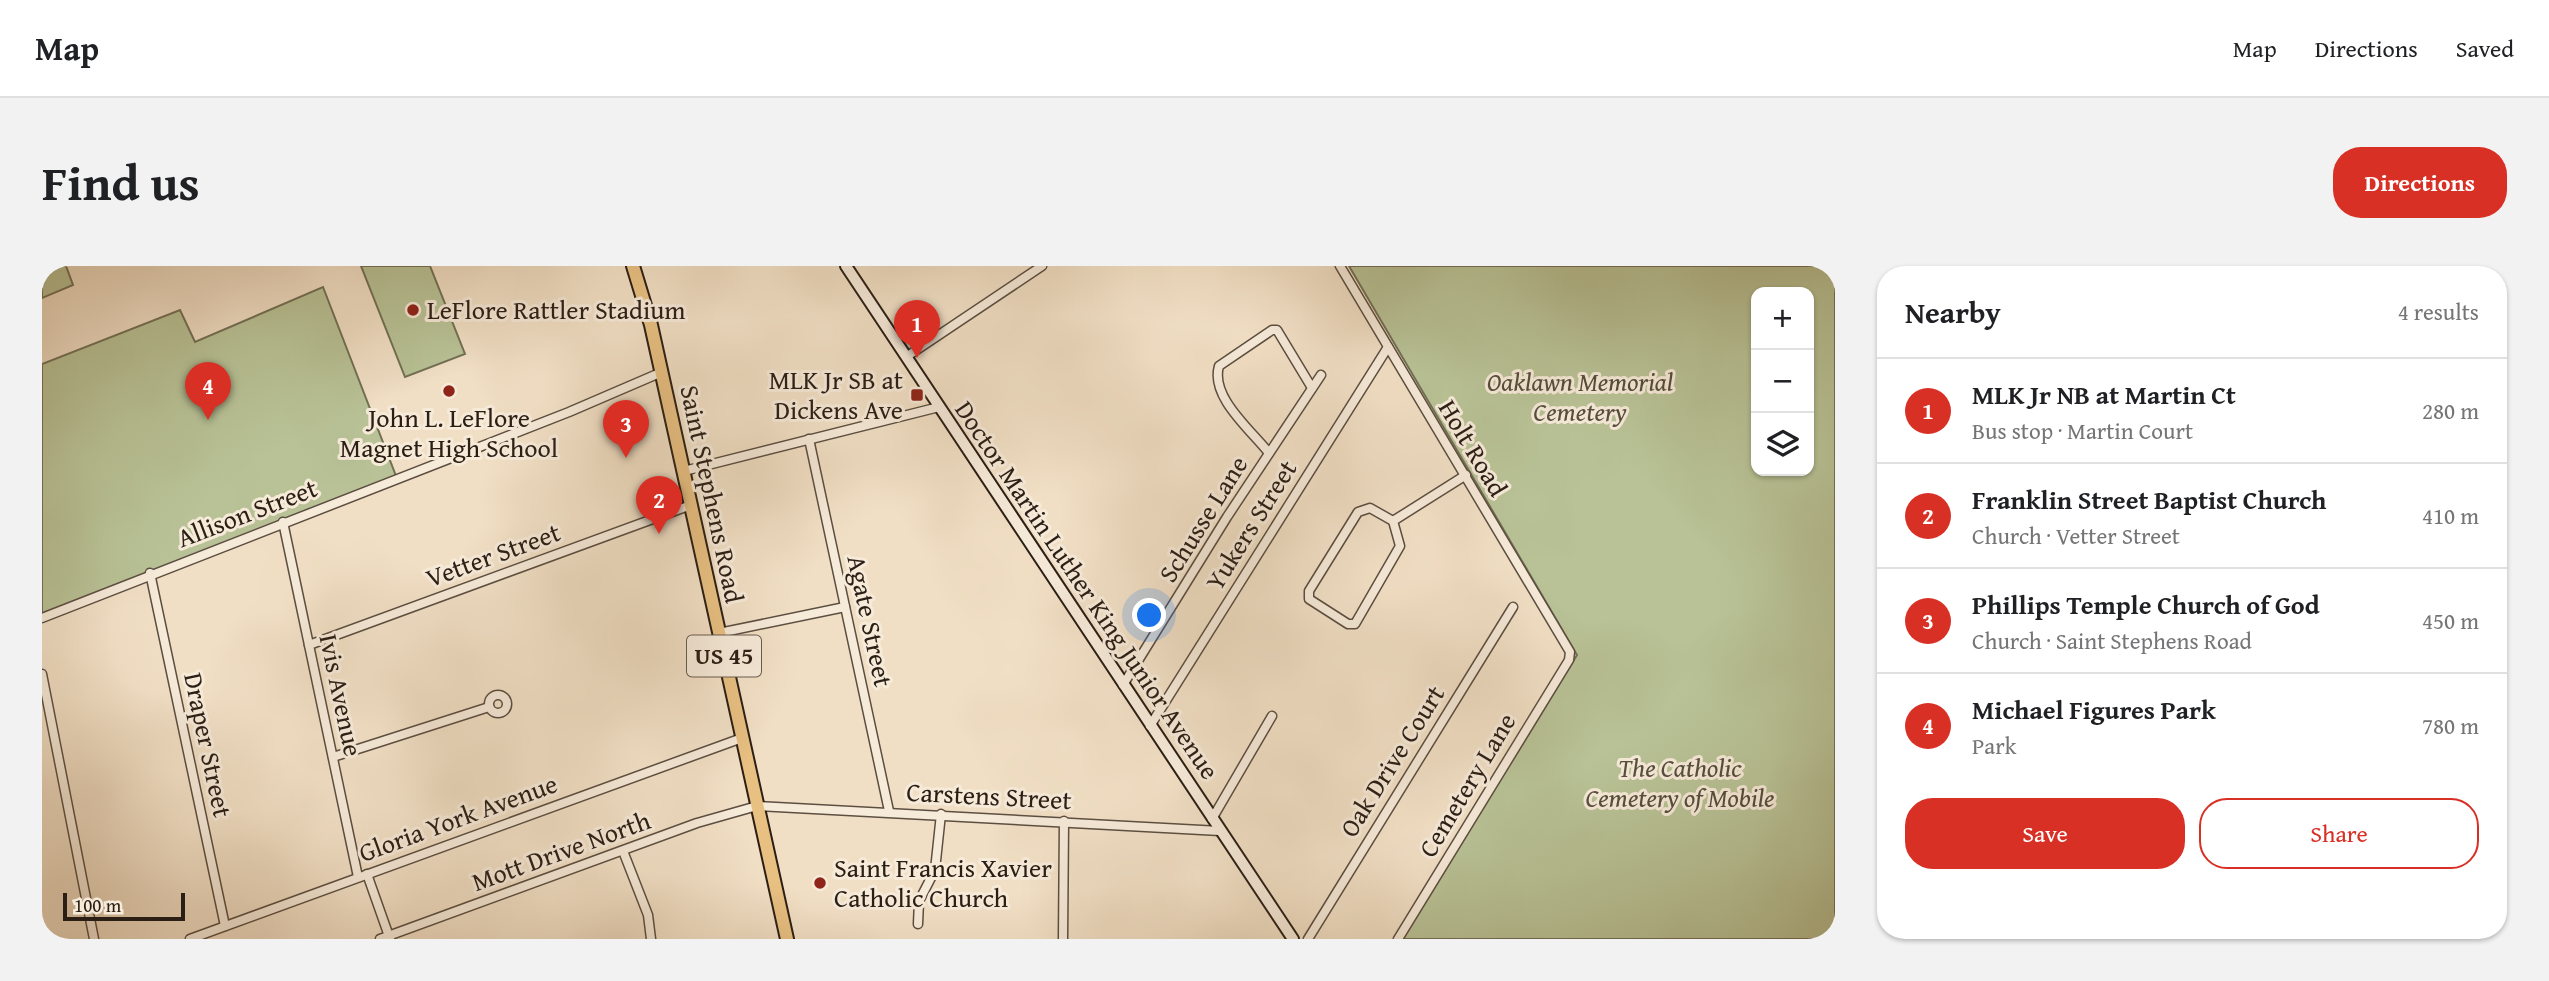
<!DOCTYPE html>
<meta charset="utf-8">
<style>
:root{--surface:#fff;--page:#f2f2f2;--text:#202124;--muted:#757577;--line:#e0e0e0;--accent:#d93025}
body{margin:0;font-family:"Gentium Book Plus",serif;background:var(--page);color:var(--text)}
.controls{position:absolute;right:21px;top:21px;display:grid;overflow:hidden;border-radius:14px;box-shadow:0 2px 5px #0004}
.controls button{width:63px;height:63px;display:grid;place-items:center;padding:0;border:0;border-bottom:2px solid var(--line);background:var(--surface);color:var(--text);font:35px sans-serif}
.scale{position:absolute;left:21px;bottom:18px;width:122px;box-sizing:border-box;padding-left:7px;border:4px solid #2b1e15;border-top:0;font-size:19px;line-height:24px;white-space:nowrap;color:#2b1e15;-webkit-text-stroke:5px #f6ead9;paint-order:stroke}
.you{position:absolute;left:1108px;top:350px;width:24px;height:24px;margin:-18px;border:5px solid #fff;border-radius:50%;background:#1a73e8;box-shadow:0 0 0 10px #1a73e833}
.badge{display:grid;place-items:center;width:46px;height:46px;border-radius:50%;background:var(--accent);color:#fff;font-size:23px;font-weight:700}
.pin{position:absolute;translate:-50% -58px;filter:drop-shadow(0 2px 4px #0008)}
.pin::after{content:'';position:absolute;top:37px;width:24px;height:21px;background:inherit;clip-path:polygon(0 0,100% 0,50% 100%)}
.list{margin:0;padding:0;list-style:none}
h2{display:flex;justify-content:space-between;align-items:center;height:91px;margin:0;padding:0 28px;font-size:30px}
h2 small{font-size:23px;font-weight:400;color:var(--muted)}
.list li{display:grid;grid-template-columns:46px 1fr auto;gap:21px;align-items:center;box-sizing:border-box;height:105px;padding:0 28px;border-top:2px solid var(--line)}
.list b{display:block;font-size:26px;white-space:nowrap}
.list p{margin:0;font-size:23px;white-space:nowrap;color:var(--muted)}
.list em{font-size:23px;font-style:normal;color:var(--muted)}
.actions{display:flex;gap:14px;padding:21px 28px}
.actions a{flex:1;padding:16px 0;border:2px solid var(--accent);border-radius:28px;text-align:center;font-size:24px;color:var(--accent)}
.actions .main{background:var(--accent);color:#fff}
.icon{flex:none;width:38px;height:38px;fill:none;stroke:currentColor;stroke-width:2;stroke-linecap:round;stroke-linejoin:round}
.map{position:relative;flex:none;width:1793px;height:673px;overflow:hidden;border-radius:28px}
header{display:flex;align-items:center;gap:42px;box-sizing:border-box;height:98px;padding:0 35px;background:var(--surface);border-bottom:2px solid var(--line)}
header strong{font-size:33px}
nav{display:flex;gap:38px;margin-inline-start:auto;font-size:24px}
.intro{display:flex;align-items:center;justify-content:space-between;box-sizing:border-box;height:168px;padding:0 42px}
h1{margin:0;font-size:49px}
.button{padding:18px 32px;border-radius:28px;background:var(--accent);color:#fff;font-size:24px;font-weight:700}
main{display:flex;gap:42px;padding:0 42px}
aside{flex:1;background:var(--surface);border-radius:28px;box-shadow:0 2px 5px #0004}
.map>svg:first-child{display:block}
.green{fill:#b8c296;stroke:#727056;stroke-width:2;fill-rule:evenodd}
.lines{fill:none;stroke-linecap:round;stroke-linejoin:round}
.minor-casing{stroke:#5c4e41;stroke-width:11}
.secondary-casing{stroke:#2b1e15;stroke-width:14}
.primary-casing{stroke:#2b1e15;stroke-width:16}
.minor{stroke:#f6ead9;stroke-width:8}
.secondary{stroke:#f6ead9;stroke-width:10}
.primary{stroke:#e8c082;stroke-width:12}
.poi-dot{fill:#8f2418;stroke:#f6ead9;stroke-width:2.5}
.labels{text-anchor:middle;stroke-width:6;stroke-linejoin:round;paint-order:stroke}
.shield{fill:#f6ead9;stroke:#685b50;stroke-width:2}
.shield-label{font-size:24px;font-weight:bold;fill:#2b1e15}
.poi-label{font-size:26px;fill:#2b1e15;stroke:#f6ead9;text-anchor:start}
.park-label{font-size:26px;font-style:italic;fill:#554f3c;stroke:#f6ead9}
.street-label{font-size:26px;fill:#2b1e15;stroke:#f6ead9}
</style>
<header>
<strong>Map</strong>
<nav><a>Map</a><a>Directions</a><a>Saved</a></nav>
</header>
<div class="intro"><h1>Find us</h1><a class="button">Directions</a></div>
<main>
<div class="map">
<svg width="1793" height="673" viewBox="0 0 1793 673">
<rect width="100%" height="100%" fill="#f1dfc5"/>
<filter id="stains"><feTurbulence type="fractalNoise" baseFrequency=".00286" numOctaves="4"/><feColorMatrix values="0 0 0 0 .2 0 0 0 0 .09 0 0 0 0 .02 0 0 0 .5 -.17"/></filter>
<radialGradient id="worn" r=".72"><stop offset=".6" stop-color="#630" stop-opacity="0"/><stop offset="1" stop-color="#630" stop-opacity=".3"/></radialGradient>
<!-- green -->
<g class="green">
<path d="M4,0H24L31,19L0,32V8Z"/>
<path d="M319,0H388L423,88L363,111Z"/>
<path d="M1307,0H1793V673H1360L1535,389ZM1714,26H1767V205H1714Z"/>
<path d="M281,21L354,210L0,349V98L138,44L153,76Z"/>
</g>
<g class="lines">
<!-- minor casing -->
<g class="minor-casing">
<g id="minor">
<path d="M1298,0L1528,386L1527,394L1356,673"/>
<path d="M864,91L1000,0"/>
<path d="M767,173L847,545"/>
<path d="M1227,187C1209,164 1168,131 1177,100L1230,64H1235L1270,122"/>
<path d="M642,205L897,141"/>
<path d="M1351,255L1328,242L1316,246L1267,325V333L1306,358H1313L1358,280L1351,255L1424,209"/>
<path d="M241,256L316,611"/>
<path d="M108,307L183,660"/>
<path d="M0,352L527,146L620,106"/>
<path d="M677,367L803,341"/>
<path d="M267,379L649,239"/>
<path d="M0,408L52,673"/>
<path d="M1081,419L1185,251L1279,109"/>
<circle cx="456" cy="438" r="9"/>
<path d="M1108,460L1346,81"/>
<path d="M291,491L447,441"/>
<path d="M1170,553L1230,450"/>
<path d="M581,585L606,649L609,673"/>
<path d="M325,608L348,673"/>
<path d="M876,658L877,635L893,604L899,548"/>
<path d="M148,673L700,472"/>
<path d="M338,673L655,557L715,540L1178,565"/>
<path d="M1021,673L1022,555"/>
<path d="M1266,673L1471,341"/>
</g>
</g>
<!-- secondary casing -->
<g class="secondary-casing">
<path id="secondary" d="M804,0L1251,673"/>
</g>
<!-- primary casing -->
<g class="primary-casing">
<path id="primary" d="M591,0L609,59L745,673"/>
</g>
<!-- minor -->
<use href="#minor" class="minor"/>
<!-- secondary -->
<use href="#secondary" class="secondary"/>
<!-- primary -->
<use href="#primary" class="primary"/>
</g>
<!-- markers -->
<g class="poi-dot">
<circle cx="371" cy="44" r="7"/>
<circle cx="407" cy="125" r="7"/>
<rect x="868" y="122" width="14" height="14" rx="3.5"/>
<circle cx="778" cy="617" r="7"/>
</g>
<g class="labels">
<!-- shield labels -->
<rect class="shield" x="645" y="369.5" width="74" height="41" rx="5"/>
<g class="shield-label">
<text x="682" y="398">US 45</text>
</g>
<!-- poi labels -->
<g class="poi-label">
<text x="385" y="53">LeFlore Rattler Stadium</text>
<text x="861" y="123" text-anchor="end">MLK Jr SB at<tspan x="861" dy="30">Dickens Ave</tspan></text>
<text x="407" y="161" text-anchor="middle">John L. LeFlore<tspan x="407" dy="30">Magnet High School</tspan></text>
<text x="792" y="611">Saint Francis Xavier<tspan x="792" dy="30">Catholic Church</tspan></text>
</g>
<!-- park labels -->
<g class="park-label">
<text x="1538" y="125">Oaklawn Memorial<tspan x="1538" dy="30">Cemetery</tspan></text>
<text x="1638" y="511">The Catholic<tspan x="1638" dy="30">Cemetery of Mobile</tspan></text>
</g>
<!-- street labels -->
<g class="street-label">
<text transform="translate(1431 182) rotate(59)" y="9">Holt Road</text>
<text transform="translate(670 228) rotate(78)" y="9">Saint Stephens Road</text>
<text transform="translate(205 247) rotate(-21)" y="9">Allison Street</text>
<text transform="translate(1161 253) rotate(-58)" y="9">Schusse Lane</text>
<text transform="translate(1209 259) rotate(-58)" y="9">Yukers Street</text>
<text transform="translate(451 289) rotate(-20)" y="9">Vetter Street</text>
<text transform="translate(1045 324) rotate(56)" y="9">Doctor Martin Luther King Junior Avenue</text>
<text transform="translate(828 355) rotate(78)" y="9">Agate Street</text>
<text transform="translate(299 429) rotate(78)" y="9">Ivis Avenue</text>
<text transform="translate(166 479) rotate(78)" y="9">Draper Street</text>
<text transform="translate(1350 495) rotate(-58)" y="9">Oak Drive Court</text>
<text transform="translate(1425 519) rotate(-59)" y="9">Cemetery Lane</text>
<text transform="translate(947 530) rotate(3)" y="9">Carstens Street</text>
<text transform="translate(416 552) rotate(-20)" y="9">Gloria York Avenue</text>
<text transform="translate(519 585) rotate(-20)" y="9">Mott Drive North</text>
</g>
</g>
<rect width="100%" height="100%" filter="url(#stains)"/>
<rect width="100%" height="100%" fill="url(#worn)"/>
</svg>
<div class="controls">
<button>+</button>
<button>−</button>
<button><svg class="icon" aria-label="layers" viewBox="0 0 24 24"><path d="M12 4l9 5-9 5-9-5zM3 14l9 5 9-5"/></svg></button>
</div>
<div class="scale">100 m</div>
<div class="you"></div>
<div class="pin badge" style="left:875px;top:92px">1</div>
<div class="pin badge" style="left:617px;top:268px">2</div>
<div class="pin badge" style="left:584px;top:192px">3</div>
<div class="pin badge" style="left:166px;top:154px">4</div>
</div>
<aside>
<h2>Nearby<small>4 results</small></h2>
<ul class="list">
<li><span class="badge">1</span><div><b>MLK Jr NB at Martin Ct</b><p>Bus stop · Martin Court</p></div><em>280 m</em></li>
<li><span class="badge">2</span><div><b>Franklin Street Baptist Church</b><p>Church · Vetter Street</p></div><em>410 m</em></li>
<li><span class="badge">3</span><div><b>Phillips Temple Church of God</b><p>Church · Saint Stephens Road</p></div><em>450 m</em></li>
<li><span class="badge">4</span><div><b>Michael Figures Park</b><p>Park</p></div><em>780 m</em></li>
</ul>
<div class="actions"><a class="main">Save</a><a>Share</a></div>
</aside>
</main>
